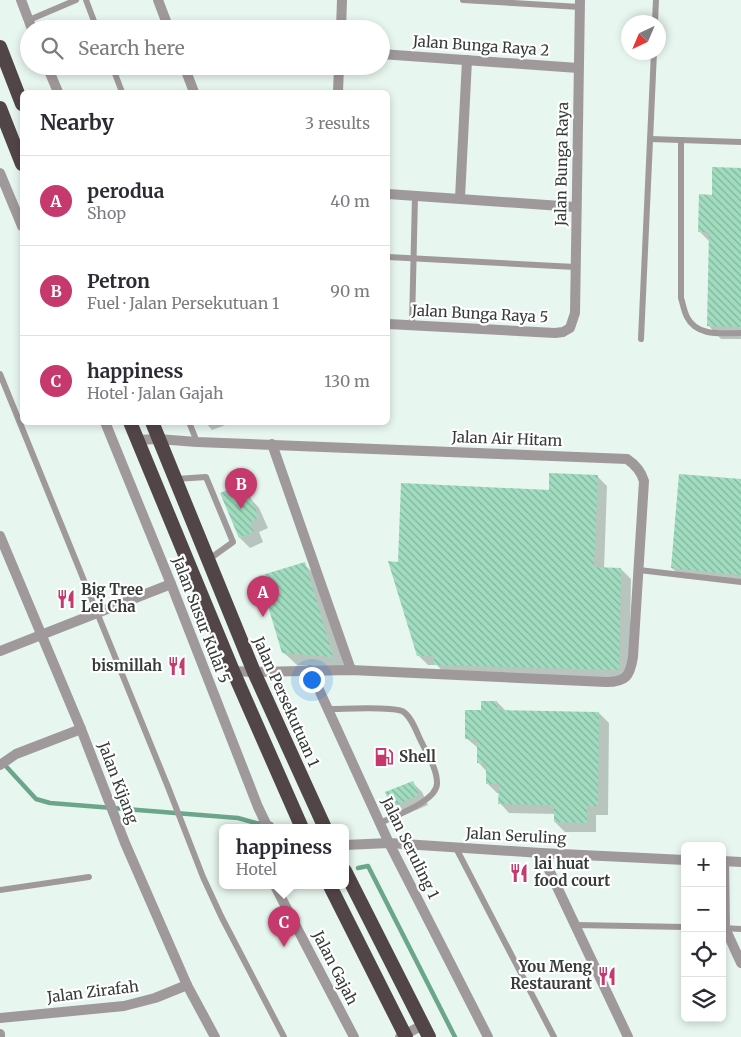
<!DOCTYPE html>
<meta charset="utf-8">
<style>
:root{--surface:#fff;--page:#f2f2f3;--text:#2b2b33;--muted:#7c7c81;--line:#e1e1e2;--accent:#c5396d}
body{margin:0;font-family:Merriweather,serif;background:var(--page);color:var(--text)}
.controls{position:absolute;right:15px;bottom:15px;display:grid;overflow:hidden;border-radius:8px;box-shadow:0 2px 8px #0003}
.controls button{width:45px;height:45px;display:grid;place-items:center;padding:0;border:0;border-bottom:1px solid var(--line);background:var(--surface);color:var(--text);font:25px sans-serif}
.compass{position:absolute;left:621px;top:15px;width:45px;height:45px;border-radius:50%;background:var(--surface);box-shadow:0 2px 8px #0003;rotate:224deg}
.you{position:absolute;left:311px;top:679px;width:18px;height:18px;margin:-12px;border:4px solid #fff;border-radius:50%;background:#1a73e8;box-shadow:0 0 0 8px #1a73e833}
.badge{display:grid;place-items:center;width:32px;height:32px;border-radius:50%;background:var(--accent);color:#fff;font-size:16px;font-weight:700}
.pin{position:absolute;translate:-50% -41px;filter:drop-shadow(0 1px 2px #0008)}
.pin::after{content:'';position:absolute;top:26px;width:18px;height:15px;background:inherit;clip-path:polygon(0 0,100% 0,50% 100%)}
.popup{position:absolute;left:219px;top:824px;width:130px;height:65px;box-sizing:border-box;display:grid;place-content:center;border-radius:8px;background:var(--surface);filter:drop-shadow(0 1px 4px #0005);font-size:16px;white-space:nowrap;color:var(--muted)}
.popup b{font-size:19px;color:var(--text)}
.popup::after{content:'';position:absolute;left:50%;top:100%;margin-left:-10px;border:10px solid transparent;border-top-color:var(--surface)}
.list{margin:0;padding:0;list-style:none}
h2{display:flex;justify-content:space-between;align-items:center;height:65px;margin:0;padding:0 20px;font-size:21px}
h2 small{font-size:16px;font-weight:400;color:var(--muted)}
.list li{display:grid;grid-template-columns:32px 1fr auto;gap:15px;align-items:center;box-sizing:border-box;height:90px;padding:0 20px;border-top:1px solid var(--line)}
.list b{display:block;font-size:19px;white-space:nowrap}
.list p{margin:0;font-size:16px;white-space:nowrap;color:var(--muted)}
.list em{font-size:16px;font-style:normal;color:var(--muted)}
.icon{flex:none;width:28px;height:28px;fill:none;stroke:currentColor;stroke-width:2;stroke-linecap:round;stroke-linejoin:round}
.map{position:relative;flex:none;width:741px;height:1037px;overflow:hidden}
.search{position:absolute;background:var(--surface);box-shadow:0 2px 8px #0003;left:20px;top:20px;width:370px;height:55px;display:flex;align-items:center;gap:12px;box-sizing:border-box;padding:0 18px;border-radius:28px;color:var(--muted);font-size:19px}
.panel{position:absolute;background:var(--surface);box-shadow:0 2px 8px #0003;left:20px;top:90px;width:370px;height:335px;border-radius:8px}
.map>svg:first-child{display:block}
.shadow{fill:#0003}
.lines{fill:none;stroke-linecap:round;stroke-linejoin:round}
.stream{stroke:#6ca68a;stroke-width:4.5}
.building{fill:url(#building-back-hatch)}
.service{stroke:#a0999b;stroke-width:6}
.minor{stroke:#a0999b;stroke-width:10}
.trunk{stroke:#524548;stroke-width:14}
.labels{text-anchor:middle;stroke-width:4.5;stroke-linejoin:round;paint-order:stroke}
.street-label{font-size:15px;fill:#363c39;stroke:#fff}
.poi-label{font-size:15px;font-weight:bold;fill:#363c39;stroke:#fff;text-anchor:start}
</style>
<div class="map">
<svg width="741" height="1037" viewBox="0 0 741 1037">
<defs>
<pattern id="building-back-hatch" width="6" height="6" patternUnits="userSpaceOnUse" patternTransform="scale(1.25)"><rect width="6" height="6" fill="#a0dcbf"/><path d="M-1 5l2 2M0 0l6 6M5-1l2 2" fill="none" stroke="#83b49c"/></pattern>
</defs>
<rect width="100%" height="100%" fill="#e7f6ee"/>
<!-- shadow -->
<g class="shadow">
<path d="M740,163L741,339H721L708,325L710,242L699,231L713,196L740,169Z"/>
<path d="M205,422H227L228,424L212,430Z"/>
<path d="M597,476L607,486L604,569H621L631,579L629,679L445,674L437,665H428L418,655L399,563L550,491Z"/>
<path d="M741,481V583L682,578L672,568Z"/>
<path d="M235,488L246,500L250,498L259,508L268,528L259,532L263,542L250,548L240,538L222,494Z"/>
<path d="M304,564L317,577L345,669L297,665L283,652Z"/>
<path d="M497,702L507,712L599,713L609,723L608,815H596V832H565L555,822L556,814L509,813L500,803V793H497L487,783V772L478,762V748L466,738L482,711Z"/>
<path d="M412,782L422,792L428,805L402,816L393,806Z"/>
</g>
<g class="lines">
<!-- stream -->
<g class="stream">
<path d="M3,763L36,799L50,803L238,818L256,823L271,824L274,828"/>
<path d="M358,868L368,866L455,1037"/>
</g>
</g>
<!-- building -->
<g class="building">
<path d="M712,167L741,168V327L707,326L709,232H698L699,194L712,195Z"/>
<path d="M549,473L598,475L594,567L621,568L619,670L434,665V656H417L388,561L398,562L401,483L549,490Z"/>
<path d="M679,474L741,479V575L671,568Z"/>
<path d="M235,487L241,501L250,497L259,518L250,522L254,532L239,538L220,493Z"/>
<path d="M305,562L333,657L282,653L259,576Z"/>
<path d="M481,701H497V710L599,712L598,806H587V823L554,822V805L498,804L499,784H486V763H477V739H465V710H481Z"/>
<path d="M413,781L419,795L391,807L385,792Z"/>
</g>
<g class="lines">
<!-- service -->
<g class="service">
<path d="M86,0L97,29"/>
<path d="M463,0L580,7"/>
<path d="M29,20L76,0"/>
<path d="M655,22L656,0"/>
<path d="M112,66L122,92"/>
<path d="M650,139L741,142"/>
<path d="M681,140V298C683,304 684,311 687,317C697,337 722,333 741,333"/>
<path d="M388,257L575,267"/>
<path d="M412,325L415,196"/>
<path d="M641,339L654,52"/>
<path d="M0,374L168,787L203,877L221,916L284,1037"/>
<path d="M189,422L197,442"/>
<path d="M176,479L206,477L233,542L208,560"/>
<path d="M639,570L741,582"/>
<path d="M328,709C345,709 389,706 402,711C412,716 417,734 422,743C428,756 437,769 437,783C438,801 394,816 380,823"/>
<path d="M456,848L554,1037"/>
<path d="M0,890L89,877"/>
<path d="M575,925L685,927"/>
<path d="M722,928L741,929"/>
</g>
<!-- minor -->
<g class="minor">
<path d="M21,0L32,29"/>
<path d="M158,0L169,29"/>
<path d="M341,29L342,0"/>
<path d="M381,54L578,68"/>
<path d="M47,66L58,92"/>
<path d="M184,66L194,92"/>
<path d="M338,92L339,66"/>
<path d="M0,173L22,226"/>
<path d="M388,194L575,207"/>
<path d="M460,198L467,60"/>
<path d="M388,324L555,333L563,332L570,328L575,313L580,0"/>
<path d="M105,422L171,584L258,807L268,828"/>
<path d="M137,440L158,439L197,442L627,459C636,465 641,471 644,481L633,657C630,676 626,682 606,682L351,670L254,672L233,671"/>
<path d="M272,444L351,670"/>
<path d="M0,536L81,729L125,843L187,985L215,1037"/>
<path d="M0,651L171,584"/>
<path d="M310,670L389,843L488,1037"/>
<path d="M0,765L16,754L81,729"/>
<path d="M345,845L389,843L541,853L685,860"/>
<path d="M541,853L628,1037"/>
<path d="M722,861L741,862"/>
<path d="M724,861L725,928L741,963"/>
<path d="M275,886L354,1037"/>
<path d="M0,1018L124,1006L155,998L187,985"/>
<path d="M0,1034V1037"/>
<path d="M400,1037L423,1025"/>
</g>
<!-- trunk -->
<g class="trunk">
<path d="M0,47L22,104"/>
<path d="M0,108L22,164"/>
<path d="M130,422L233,671L302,828"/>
<path d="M152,422L254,672L325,828"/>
<path d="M345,871L429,1037"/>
<path d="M330,886L406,1037"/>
</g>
</g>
<!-- icons -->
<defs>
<g id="restaurant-bare" transform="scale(1.5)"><path d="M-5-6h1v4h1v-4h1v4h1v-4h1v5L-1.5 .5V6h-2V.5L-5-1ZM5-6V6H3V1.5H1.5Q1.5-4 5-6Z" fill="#c5396d" stroke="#fff" stroke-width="2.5" paint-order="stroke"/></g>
<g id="fuel-bare" transform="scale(1.5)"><path d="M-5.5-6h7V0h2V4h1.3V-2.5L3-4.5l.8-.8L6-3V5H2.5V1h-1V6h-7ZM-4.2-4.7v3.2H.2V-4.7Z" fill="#c5396d" stroke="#fff" stroke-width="2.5" paint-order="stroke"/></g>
</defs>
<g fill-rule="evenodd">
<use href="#restaurant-bare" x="66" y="599"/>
<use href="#restaurant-bare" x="177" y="666"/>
<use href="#fuel-bare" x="384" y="757"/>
<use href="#restaurant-bare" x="519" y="873"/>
<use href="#restaurant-bare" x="607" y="976"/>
</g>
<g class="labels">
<!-- street labels -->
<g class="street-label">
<text transform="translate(481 46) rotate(4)" y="5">Jalan Bunga Raya 2</text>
<text transform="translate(562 164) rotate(-89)" y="5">Jalan Bunga Raya</text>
<text transform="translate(480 314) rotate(3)" y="5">Jalan Bunga Raya 5</text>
<text transform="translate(507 439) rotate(2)" y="5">Jalan Air Hitam</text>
<text transform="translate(201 620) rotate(69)" y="5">Jalan Susur Kulai 5</text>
<text transform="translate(286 702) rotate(66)" y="5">Jalan Persekutuan 1</text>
<text transform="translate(118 783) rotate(69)" y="5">Jalan Kijang</text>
<text transform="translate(516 836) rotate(3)" y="5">Jalan Seruling</text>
<text transform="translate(410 848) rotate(64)" y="5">Jalan Seruling 1</text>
<text transform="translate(335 968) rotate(63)" y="5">Jalan Gajah</text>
<text transform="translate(93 992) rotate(-7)" y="5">Jalan Zirafah</text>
</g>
<!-- poi labels -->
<g class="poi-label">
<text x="81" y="595">Big Tree<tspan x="81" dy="17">Lei Cha</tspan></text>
<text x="162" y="671" text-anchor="end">bismillah</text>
<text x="399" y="762">Shell</text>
<text x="534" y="869">lai huat<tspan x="534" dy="17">food court</tspan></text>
<text x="592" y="972" text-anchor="end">You Meng<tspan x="592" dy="17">Restaurant</tspan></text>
</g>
</g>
</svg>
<div class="controls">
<button>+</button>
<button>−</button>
<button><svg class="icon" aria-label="locate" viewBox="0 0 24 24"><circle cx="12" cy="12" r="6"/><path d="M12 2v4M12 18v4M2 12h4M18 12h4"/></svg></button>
<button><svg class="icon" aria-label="layers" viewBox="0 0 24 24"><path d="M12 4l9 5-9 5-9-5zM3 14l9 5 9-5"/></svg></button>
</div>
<svg class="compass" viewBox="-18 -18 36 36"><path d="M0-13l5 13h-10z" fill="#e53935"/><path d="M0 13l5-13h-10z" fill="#7c7c81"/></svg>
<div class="you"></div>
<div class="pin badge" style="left:263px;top:617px">A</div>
<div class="pin badge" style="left:241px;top:509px">B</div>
<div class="pin badge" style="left:284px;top:947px">C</div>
<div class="popup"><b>happiness</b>Hotel</div>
<div class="search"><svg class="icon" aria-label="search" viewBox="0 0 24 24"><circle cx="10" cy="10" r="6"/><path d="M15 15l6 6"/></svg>Search here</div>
<section class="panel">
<h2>Nearby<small>3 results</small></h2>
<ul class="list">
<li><span class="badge">A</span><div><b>perodua</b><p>Shop</p></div><em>40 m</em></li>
<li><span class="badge">B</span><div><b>Petron</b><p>Fuel · Jalan Persekutuan 1</p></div><em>90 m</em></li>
<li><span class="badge">C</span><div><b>happiness</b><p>Hotel · Jalan Gajah</p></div><em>130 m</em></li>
</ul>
</section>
</div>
